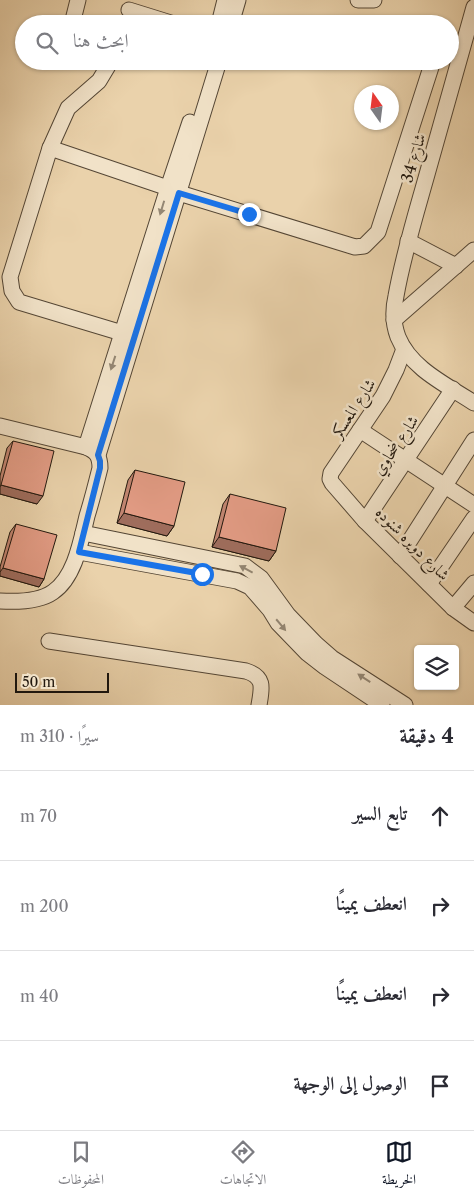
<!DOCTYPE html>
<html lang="ar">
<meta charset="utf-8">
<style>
:root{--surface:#fff;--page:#f2f2f3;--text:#2b2b33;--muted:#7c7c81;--line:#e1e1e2;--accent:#111827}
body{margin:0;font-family:"Libre Caslon Text",Amiri,serif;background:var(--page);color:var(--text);direction:rtl}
.controls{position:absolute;right:15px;bottom:15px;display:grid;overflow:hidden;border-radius:5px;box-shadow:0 1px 4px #0004}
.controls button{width:45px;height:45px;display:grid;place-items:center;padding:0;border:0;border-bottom:1px solid var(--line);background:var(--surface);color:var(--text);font:25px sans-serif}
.compass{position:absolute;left:354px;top:85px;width:45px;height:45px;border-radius:50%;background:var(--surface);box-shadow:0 1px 4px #0004;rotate:346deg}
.scale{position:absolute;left:15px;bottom:12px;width:94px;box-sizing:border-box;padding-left:5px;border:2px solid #22180e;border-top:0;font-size:14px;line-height:18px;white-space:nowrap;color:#22180e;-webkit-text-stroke:4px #f1e2c8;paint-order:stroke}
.stop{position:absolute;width:15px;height:15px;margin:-11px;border:4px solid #1a73e8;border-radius:50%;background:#fff}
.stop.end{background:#1a73e8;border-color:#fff;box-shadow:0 1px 5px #0008}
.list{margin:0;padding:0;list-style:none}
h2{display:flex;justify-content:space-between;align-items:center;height:65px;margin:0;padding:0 20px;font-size:21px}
h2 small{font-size:16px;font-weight:400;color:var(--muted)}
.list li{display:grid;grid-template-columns:32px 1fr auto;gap:15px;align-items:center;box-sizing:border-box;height:90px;padding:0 20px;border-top:1px solid var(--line)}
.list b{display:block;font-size:19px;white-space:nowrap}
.list em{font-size:16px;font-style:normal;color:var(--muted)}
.icon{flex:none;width:28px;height:28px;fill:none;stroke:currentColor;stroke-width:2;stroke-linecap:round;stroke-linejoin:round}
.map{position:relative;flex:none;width:474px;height:705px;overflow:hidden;direction:ltr}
.search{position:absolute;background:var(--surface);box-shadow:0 1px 4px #0004;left:15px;right:15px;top:15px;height:55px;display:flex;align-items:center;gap:12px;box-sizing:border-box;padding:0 18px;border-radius:28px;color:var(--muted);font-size:19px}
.sheet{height:425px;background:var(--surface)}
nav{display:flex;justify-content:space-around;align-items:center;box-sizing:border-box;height:70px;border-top:1px solid var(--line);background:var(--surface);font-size:14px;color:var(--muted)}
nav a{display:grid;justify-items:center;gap:2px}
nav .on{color:var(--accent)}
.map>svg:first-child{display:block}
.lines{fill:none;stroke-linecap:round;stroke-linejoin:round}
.minor-casing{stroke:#544635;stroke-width:17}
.minor{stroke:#f1e2c8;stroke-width:15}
.wall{fill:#c38672;stroke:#22180e}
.shaded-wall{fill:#9f6d5d;stroke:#22180e}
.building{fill:#e39c85;stroke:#22180e}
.oneway{fill:#948774}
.route{stroke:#1a73e8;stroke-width:6}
.labels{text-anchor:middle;stroke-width:5;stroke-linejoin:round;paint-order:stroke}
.street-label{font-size:16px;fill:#22180e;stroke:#f1e2c8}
</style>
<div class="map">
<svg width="474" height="705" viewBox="0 0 474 705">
<rect width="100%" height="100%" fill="#ead2ab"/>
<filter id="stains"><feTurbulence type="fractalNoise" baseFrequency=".004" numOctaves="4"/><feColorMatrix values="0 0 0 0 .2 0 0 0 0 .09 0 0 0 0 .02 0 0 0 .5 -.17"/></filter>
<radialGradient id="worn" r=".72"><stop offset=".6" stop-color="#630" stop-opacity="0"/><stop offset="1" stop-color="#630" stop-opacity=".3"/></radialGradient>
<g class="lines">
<!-- minor casing -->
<g class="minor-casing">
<g id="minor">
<path d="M358,0H374"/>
<path d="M474,7C458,64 442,121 426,178C415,217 403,256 396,296C393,309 393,324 398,337C411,369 447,385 474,403"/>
<path d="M129,10L174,24"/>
<path d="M73,20L78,0"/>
<path d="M219,24L225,0"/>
<path d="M231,24L238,0"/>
<path d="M111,61L99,81L68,108L50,148L10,277L12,291L19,302L122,333"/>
<path d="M50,148L168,188"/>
<path d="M179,193L355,247L364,246L378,232L433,61"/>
<path d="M408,241L456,266"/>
<path d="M394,320L474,250"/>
<path d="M404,349L396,370L383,396L331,473L330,479L332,483L365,521L453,608L474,623"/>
<path d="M0,426L86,447C96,451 100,456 100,468C96,484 92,500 87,516C81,541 75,577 53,592C39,602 17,602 0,601"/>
<path d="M360,430L474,505"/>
<path d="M86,447L168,188L190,122"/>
<path d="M98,455L219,61"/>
<path d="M365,521L453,389"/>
<path d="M83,533L245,566L261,578L288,615L316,644L332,658L405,705"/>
<path d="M79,552L237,581L250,587L270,610L278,623L307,653L325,667L382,705"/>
<path d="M400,556L474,440"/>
<path d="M429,584L474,518"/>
<path d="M453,608L474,583"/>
<path d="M49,641L246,671C265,677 262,688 259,705"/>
</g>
</g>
<!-- minor -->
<use href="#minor" class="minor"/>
</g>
<!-- wall -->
<g class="wall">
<path d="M13,441L37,504L0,494V476L7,448Z"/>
<path d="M135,470L174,526L167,536L117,523L128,480Z"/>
<path d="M230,494L276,551L269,561L212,547L223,504Z"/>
<path d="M16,524L44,579L39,587L0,576V567L10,532Z"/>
</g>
<!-- shaded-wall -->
<g class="shaded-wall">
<path d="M1,485L43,496L37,504L0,494V487Z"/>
<path d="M124,513L174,526L167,536L117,523Z"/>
<path d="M219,537L276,551L269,561L212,547Z"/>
<path d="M3,568L44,579L39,587L0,576V572Z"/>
</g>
<!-- building -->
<g class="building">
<path d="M13,441L54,451L43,496L1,485Z"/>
<path d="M135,470L185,482L174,526L124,513Z"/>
<path d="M230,494L286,508L276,551L219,537Z"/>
<path d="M16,524L57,535L44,579L3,568Z"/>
</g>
<!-- one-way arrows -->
<defs><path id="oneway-solid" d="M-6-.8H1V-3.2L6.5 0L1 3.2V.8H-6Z" transform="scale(1.25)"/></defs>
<g class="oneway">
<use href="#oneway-solid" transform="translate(162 208) rotate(107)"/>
<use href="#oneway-solid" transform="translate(113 363) rotate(108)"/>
<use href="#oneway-solid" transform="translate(246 569) rotate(-152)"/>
<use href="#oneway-solid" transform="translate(281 625) rotate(50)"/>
<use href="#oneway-solid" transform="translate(364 678) rotate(-147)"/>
</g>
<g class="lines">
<!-- route -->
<path class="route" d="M202,574L79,552L100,468V461L98,455L179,193L249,214"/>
</g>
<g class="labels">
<!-- street labels -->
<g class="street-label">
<text transform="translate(413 158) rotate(-74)" y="6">شارع 34</text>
<text transform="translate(353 408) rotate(-57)" y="6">شارع المعسكر</text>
<text transform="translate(395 445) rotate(-56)" y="6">شارع ضحاوي</text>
<text transform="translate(413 543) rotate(45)" y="6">شارع دويره شنوده</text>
</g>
</g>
<rect width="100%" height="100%" filter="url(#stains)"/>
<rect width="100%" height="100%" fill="url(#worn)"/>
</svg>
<div class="controls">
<button><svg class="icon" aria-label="layers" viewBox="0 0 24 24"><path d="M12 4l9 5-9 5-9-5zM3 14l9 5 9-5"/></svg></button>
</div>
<svg class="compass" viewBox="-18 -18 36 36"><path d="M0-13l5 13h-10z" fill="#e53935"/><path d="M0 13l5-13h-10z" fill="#7c7c81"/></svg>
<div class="scale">50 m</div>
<div class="stop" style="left:202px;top:574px"></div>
<div class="stop end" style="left:249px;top:214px"></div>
<div class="search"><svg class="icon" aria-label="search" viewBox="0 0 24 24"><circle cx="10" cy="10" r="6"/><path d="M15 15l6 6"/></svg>ابحث هنا</div>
</div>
<section class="sheet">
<h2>4 دقيقة<small>سيرًا · 310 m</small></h2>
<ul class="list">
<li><svg class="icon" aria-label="ahead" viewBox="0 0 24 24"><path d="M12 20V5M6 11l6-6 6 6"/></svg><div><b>تابع السير</b></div><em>70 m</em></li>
<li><svg class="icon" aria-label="right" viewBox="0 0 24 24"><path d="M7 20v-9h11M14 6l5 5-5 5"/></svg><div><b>انعطف يمينًا</b></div><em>200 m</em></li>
<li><svg class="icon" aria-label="right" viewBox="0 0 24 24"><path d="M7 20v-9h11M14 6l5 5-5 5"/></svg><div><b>انعطف يمينًا</b></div><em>40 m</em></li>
<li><svg class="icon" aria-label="arrive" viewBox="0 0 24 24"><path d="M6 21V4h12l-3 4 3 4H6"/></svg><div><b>الوصول إلى الوجهة</b></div></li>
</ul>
</section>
<nav>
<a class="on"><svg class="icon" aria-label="map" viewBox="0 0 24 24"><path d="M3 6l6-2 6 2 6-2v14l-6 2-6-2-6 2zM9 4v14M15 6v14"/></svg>الخريطة</a>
<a><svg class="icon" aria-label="directions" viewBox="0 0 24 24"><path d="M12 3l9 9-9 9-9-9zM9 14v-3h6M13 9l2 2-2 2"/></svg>الاتجاهات</a>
<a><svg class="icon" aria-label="saved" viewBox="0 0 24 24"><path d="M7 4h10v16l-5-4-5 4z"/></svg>المحفوظات</a>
</nav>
